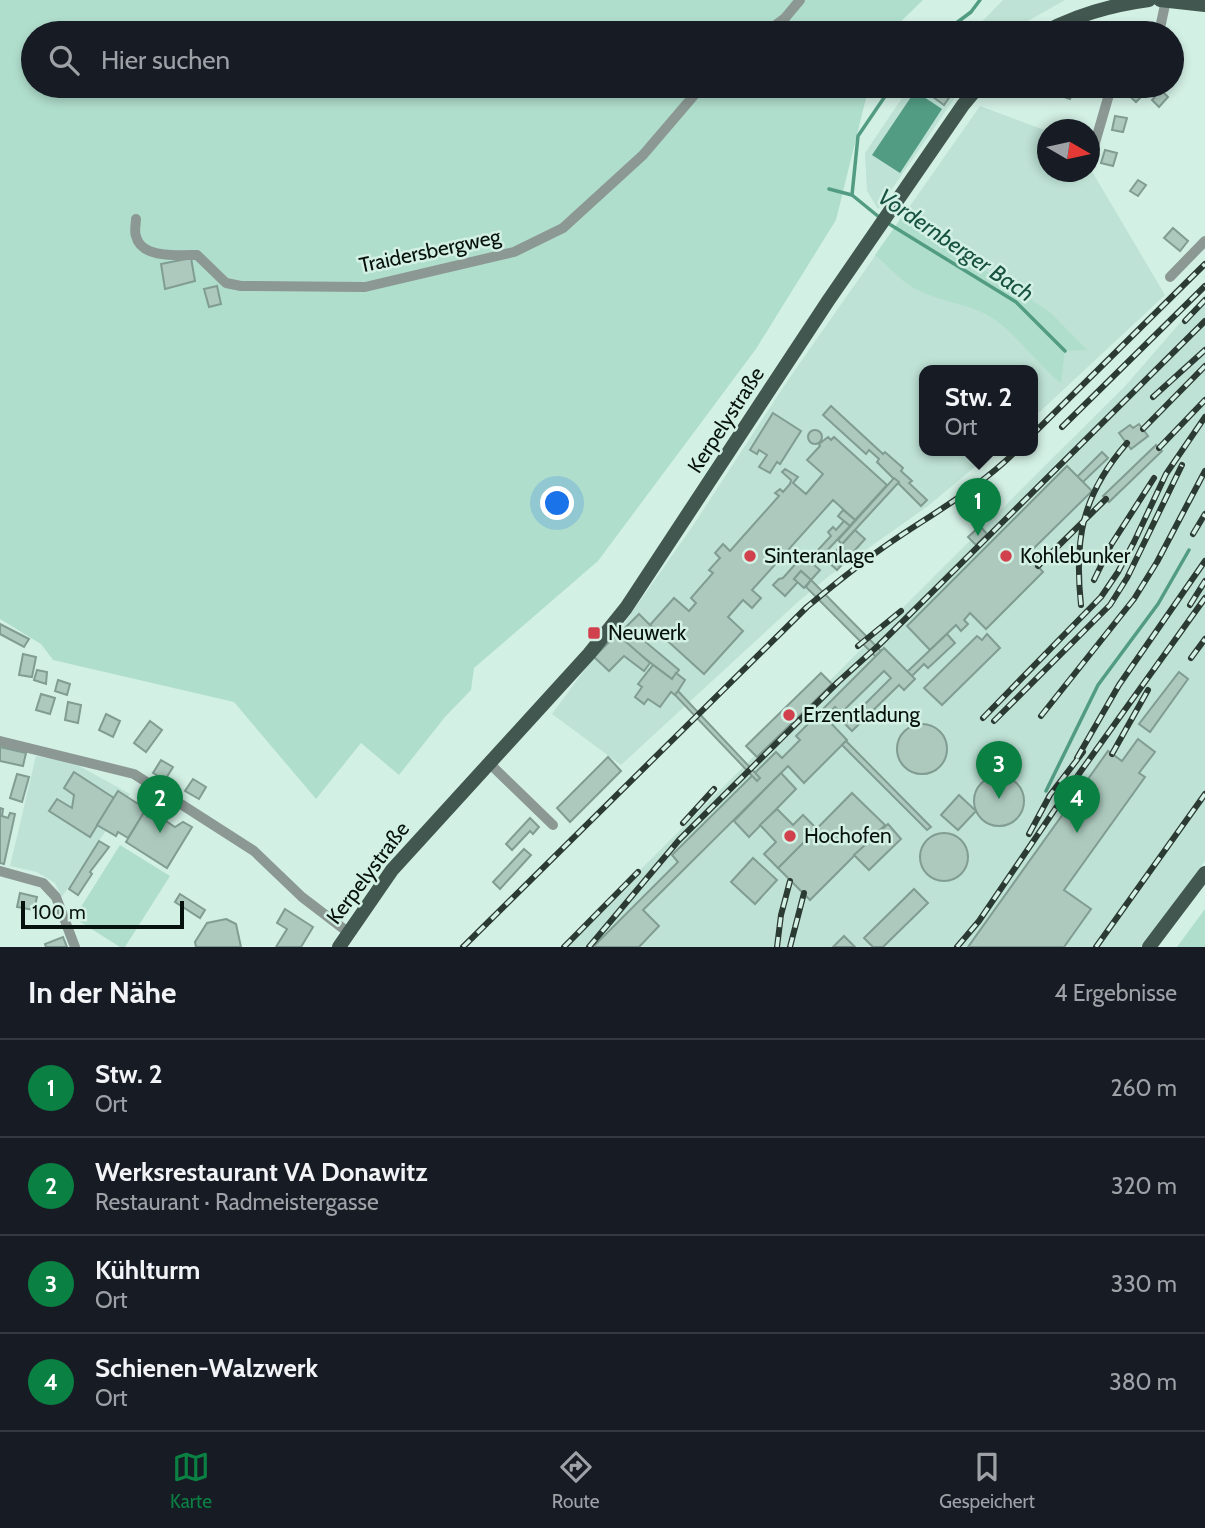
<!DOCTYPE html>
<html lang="de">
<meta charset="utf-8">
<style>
:root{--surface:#171b24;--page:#242831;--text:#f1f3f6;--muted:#9ea1a6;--line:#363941;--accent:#0b8043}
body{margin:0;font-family:Cabin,sans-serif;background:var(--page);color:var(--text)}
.compass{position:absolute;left:1037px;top:119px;width:63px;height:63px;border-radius:50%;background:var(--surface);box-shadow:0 4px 10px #0003;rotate:99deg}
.scale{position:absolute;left:21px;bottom:18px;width:163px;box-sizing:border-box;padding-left:7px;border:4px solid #07110d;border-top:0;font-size:19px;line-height:24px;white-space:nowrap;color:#07110d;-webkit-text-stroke:5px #d3f0e5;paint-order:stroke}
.you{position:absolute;left:558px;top:504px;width:24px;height:24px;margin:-18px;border:5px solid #fff;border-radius:50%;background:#1a73e8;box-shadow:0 0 0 10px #1a73e833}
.badge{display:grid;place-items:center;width:46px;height:46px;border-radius:50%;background:var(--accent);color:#fff;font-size:23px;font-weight:700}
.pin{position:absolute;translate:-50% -58px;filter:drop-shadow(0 2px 4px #0008)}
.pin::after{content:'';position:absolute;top:37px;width:24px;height:21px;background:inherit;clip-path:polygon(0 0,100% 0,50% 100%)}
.popup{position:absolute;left:919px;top:365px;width:119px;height:91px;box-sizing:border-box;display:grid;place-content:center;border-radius:14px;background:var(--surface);filter:drop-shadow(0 2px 5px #0005);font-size:23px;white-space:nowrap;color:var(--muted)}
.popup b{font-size:26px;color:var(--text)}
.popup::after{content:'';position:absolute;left:50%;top:100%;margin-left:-14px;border:14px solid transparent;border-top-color:var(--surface)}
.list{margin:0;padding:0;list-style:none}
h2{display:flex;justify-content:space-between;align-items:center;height:91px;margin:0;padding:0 28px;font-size:30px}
h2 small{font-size:23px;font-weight:400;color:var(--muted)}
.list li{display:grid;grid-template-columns:46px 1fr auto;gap:21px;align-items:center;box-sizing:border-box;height:98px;padding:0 28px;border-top:2px solid var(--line)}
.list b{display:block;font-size:26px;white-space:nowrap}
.list p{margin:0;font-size:23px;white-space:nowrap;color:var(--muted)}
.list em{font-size:23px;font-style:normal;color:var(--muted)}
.icon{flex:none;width:38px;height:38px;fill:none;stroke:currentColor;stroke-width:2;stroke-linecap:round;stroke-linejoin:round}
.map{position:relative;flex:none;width:1205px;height:947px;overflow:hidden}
.search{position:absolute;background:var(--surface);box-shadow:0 4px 10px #0003;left:21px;right:21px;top:21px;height:77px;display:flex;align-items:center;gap:18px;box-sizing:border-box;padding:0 24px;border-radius:38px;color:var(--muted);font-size:26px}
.sheet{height:483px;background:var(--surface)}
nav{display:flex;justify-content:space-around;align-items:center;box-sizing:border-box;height:98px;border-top:2px solid var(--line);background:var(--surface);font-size:19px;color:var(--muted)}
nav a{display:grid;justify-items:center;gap:4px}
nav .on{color:var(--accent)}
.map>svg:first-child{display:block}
.built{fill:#bee2d5}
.green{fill:#b0decd}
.water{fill:#539c84}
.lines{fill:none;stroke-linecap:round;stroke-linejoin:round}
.stream{stroke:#539c84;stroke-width:3.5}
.building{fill:#adc9be;stroke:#819c92;stroke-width:2}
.minor{stroke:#8c9894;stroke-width:10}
.major{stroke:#42574f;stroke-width:14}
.rail-casing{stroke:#2c3a34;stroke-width:6}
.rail{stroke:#d3f0e5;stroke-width:3.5;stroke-dasharray:10;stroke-linecap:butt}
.poi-dot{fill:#d1414d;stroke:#d3f0e5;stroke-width:2.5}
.labels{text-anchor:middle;stroke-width:5;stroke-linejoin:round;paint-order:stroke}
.street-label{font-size:21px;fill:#07110d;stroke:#d3f0e5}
.poi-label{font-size:21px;fill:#07110d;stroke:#d3f0e5;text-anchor:start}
.water-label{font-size:23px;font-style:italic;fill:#185342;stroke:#d3f0e5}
</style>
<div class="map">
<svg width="1205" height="947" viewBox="0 0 1205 947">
<rect width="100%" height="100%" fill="#d3f0e5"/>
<!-- built -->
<g class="built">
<path d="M1003,0H1065L1019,26L1012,33H971Z"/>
<path d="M910,86H963L878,209L867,191L865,153Z"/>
<path d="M980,106L1047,131L1048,172H1090V168L1165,295L1032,419V370H924V450H995L928,506L829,576L799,601L621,765L552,714L594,657L621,628L692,527L788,380Z"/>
<path d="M1205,294V861L1141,947H563L1126,385Z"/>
<path d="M36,756L72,762L130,794L62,897L55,883L37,872L10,866Z"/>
</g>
<!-- green -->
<g class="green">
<path d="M0,0H923L889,33H33V86H869L836,220L756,349L598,561L474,668L471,690L445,717L399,775L361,743L316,799L234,702L53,660L41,644L0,619Z"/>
<path d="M908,208L921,216L947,249L999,278L1051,313L1087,350L1065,351L1061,383C1038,365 1021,340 998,322C974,303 939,303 912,287C899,279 887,265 875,255Z"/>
<path d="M120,845L170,876L125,947H120L74,918Z"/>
<path d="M1205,909V947H1177Z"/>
</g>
<!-- water -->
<path class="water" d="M915,91L942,109L900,173L872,155Z"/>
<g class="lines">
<!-- stream -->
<g class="stream">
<path d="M943,33L971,12L980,0"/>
<path d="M829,189L852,195"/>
<path d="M879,217L852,195L858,136L892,86"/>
<path d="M886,222L1016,302L1065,351"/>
<path d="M1046,791L1098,685L1158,604L1189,550"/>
</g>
</g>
<!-- building -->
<g class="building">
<path d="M918,86H951L955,89L944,105Z"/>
<path d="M1045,86H1075L1070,99L1044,90Z"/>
<path d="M1130,86H1139L1146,92L1136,102L1125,92Z"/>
<path d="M1161,90L1168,97L1159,107L1152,100Z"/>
<path d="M1115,116L1127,118L1123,132L1112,130Z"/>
<path d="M1105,150L1117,153L1113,166L1101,163Z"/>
<path d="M1138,180L1146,185L1138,196L1130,191Z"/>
<path d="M1173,228L1188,241L1180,251L1164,238Z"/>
<path d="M191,258L195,281L165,289L161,264Z"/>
<path d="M217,286L221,304L209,307L204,289Z"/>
<path d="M831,406L883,454L885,452L903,468L901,471L912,481L909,483L927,500L921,506L877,462L879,459L869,450L866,454L823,415Z"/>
<path d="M773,413L801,431L780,464L777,462L770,473L759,467L767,455L759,450L757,454L750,450Z"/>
<path d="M1139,424L1148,436L1131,449L1119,433L1130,425L1133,428Z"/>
<circle cx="815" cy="437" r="7"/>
<path d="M828,437L831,440L834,437L887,485L855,520L833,500L752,590L761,598L752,608L743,600L728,617L743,631L704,674L650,625L674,598L689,611L696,603L691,598L713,573L709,570L720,558L715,553L723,544L730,551L779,496L775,493L780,489L783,492L790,484L791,480L782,472L785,469L798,477L793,483L806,494L823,474L807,460L820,446L819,444Z"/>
<path d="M1156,445L1162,451L1109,502L1103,496Z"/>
<path d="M1102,452L1108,458L1083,482L1077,477Z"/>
<path d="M1067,466L1092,491L1031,551L1040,560L1036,564L1043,572L986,629L970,613L964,620L968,624L961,631L956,625L930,650L907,626Z"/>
<path d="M894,478L899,482L842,544L838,540Z"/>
<path d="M843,510L855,520L850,526L838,516Z"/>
<path d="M844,521L850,526L822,556L817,551L831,536L828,532L833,527L836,530Z"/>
<path d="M980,526L987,534L976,545L968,537Z"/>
<path d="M855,530L865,539L837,570L827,561Z"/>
<path d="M806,552L812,558L817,552L822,556L814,565L820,570L811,580L801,571L794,579L798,582L785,596L773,585L779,579L783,578Z"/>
<path d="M801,571L811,580L804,588L794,579Z"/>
<path d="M811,580L881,651L876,657L806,587Z"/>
<path d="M639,614L653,628L642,639L679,670L672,679L631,648L618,635Z"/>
<path d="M0,624L29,639L24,647L0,634Z"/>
<path d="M617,634L650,663L644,671L624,656L609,671L594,657Z"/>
<path d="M947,634L955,643L928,668L924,664L912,676L907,672Z"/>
<path d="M987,634L1000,648L942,705L924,688L977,636L982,640Z"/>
<path d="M884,648L915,679L904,690L899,685L852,731L845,724L891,678L884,671L841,713L835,707L825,717L847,740L804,783L788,766L643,910L659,926L639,947H593L678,862L672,855L776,752L782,758L800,740L796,736Z"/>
<path d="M23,654L36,657L32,677L19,675Z"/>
<path d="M653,665L672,679L676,673L685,680L678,691L675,695L671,692L660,707L648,699L644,704L635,697L642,687L638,684Z"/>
<path d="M37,670L47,672L46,684L34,680Z"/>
<path d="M1179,672L1188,679L1150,732L1139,724Z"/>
<path d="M821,673L832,684L757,757L746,746Z"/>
<path d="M58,680L70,684L67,695L55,691Z"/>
<path d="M678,691L760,778L757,781L675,695Z"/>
<path d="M41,694L55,698L50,714L36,710Z"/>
<path d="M68,702L81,705L78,723L65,720Z"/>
<path d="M106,714L120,721L113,737L99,730Z"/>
<path d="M150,721L162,730L146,752L134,743Z"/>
<circle cx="922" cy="749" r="25"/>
<path d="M1138,739L1155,752L1139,773L1145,777L1064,890L1091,909L1064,947H968L1108,751L1122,761Z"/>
<path d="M846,741L931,827L927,830L842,745Z"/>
<path d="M0,747L26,753L23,766L0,761Z"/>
<path d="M608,757L621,771L570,822L557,808Z"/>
<path d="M161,760L173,767L165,780L153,773Z"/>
<path d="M74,772L114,798L90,837L49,811L57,799L72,808L74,795L64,788Z"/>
<path d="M781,773L796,789L749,837L734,821Z"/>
<path d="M17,774L29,777L22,802L10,798Z"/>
<circle cx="999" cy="801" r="25"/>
<path d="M193,779L206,787L199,799L185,791Z"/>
<path d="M118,791L146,809L128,838L118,832L116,836L97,825Z"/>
<path d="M852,793L885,825L810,900L778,868Z"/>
<path d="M959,795L976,811L958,830L941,815Z"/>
<path d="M151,801L171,814L166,821L175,827L183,822L192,827L167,868L126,842Z"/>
<path d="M0,808L3,809L2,816L8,818L10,813L15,814L4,864L0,863Z"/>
<path d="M777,809L793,825L803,815L817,829L778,868L764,854L776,842L760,825Z"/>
<path d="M530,818L539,827L533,834L530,831L512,850L506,844Z"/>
<path d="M888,824L901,839L869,870L854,855Z"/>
<circle cx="944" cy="857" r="24"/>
<path d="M99,841L109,847L90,872L92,874L78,895L69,889Z"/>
<path d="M524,849L531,855L500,889L493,882Z"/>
<path d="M753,858L777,880L755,904L731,882Z"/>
<path d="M914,889L928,903L883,947H873L864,938Z"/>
<path d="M20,893L37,897L34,910L17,907Z"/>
<path d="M180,894L205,910L200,918L175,902Z"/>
<path d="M285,909L313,927L301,947H276L287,929L277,923Z"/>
<path d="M226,919L236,924L241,947H196L195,942L207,923Z"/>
<path d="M844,936L855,947H833Z"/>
<path d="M63,937L67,947H46L45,944Z"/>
</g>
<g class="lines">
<!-- minor -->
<g class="minor">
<path d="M765,33L785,18L800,0"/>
<path d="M1159,33L1166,0"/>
<path d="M1090,160L1110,91L1115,86"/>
<path d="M136,219C136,224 134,231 136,236C141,259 179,255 197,255L226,283L241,286L365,287L514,252L563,228L643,155L702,86"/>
<path d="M1170,277L1205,241"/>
<path d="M0,741L134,774L254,851L302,897L349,933"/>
<path d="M489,763L553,825"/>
<path d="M0,871L43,883L56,897L75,947"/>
</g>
<!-- major -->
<g class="major">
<path d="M1160,0L1205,5"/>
<path d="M1043,33C1076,15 1111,5 1149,0"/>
<path d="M339,947L392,870L589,654L626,608L828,301L963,105L979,86"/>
<path d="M1149,947L1205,873"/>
</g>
<!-- rail casing -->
<g class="rail-casing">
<g id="rail">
<path d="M1185,321L1205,300"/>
<path d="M1153,397L1205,350"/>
<path d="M1062,427L1205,286"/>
<path d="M1143,429L1205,366"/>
<path d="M1032,435L1205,264"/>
<path d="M1159,448L1205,400"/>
<path d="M1193,534L1205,514"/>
<path d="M1038,566L1106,499"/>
<path d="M1094,580L1111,545L1154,478"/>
<path d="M1081,605C1074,539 1082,495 1127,443"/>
<path d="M1190,605L1205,581"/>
<path d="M858,646L901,611"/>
<path d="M1191,658L1205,639"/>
<path d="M1041,716L1134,599L1157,562L1205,471"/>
<path d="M983,718L1101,597L1118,572L1134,542L1166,474L1205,417"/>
<path d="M994,721L1110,605L1127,578L1182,465"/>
<path d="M1112,754L1148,690"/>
<path d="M1077,758L1119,685L1205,561"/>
<path d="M683,823L714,789"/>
<path d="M1029,834L1050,795L1083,752"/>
<path d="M463,947L807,607C837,582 868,557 900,536C941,509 982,485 1017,450"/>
<path d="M564,947L638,872"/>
<path d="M589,947L679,840L838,682L879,645L1205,321"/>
<path d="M777,947L781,915L790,881"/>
<path d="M790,947L804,893"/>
<path d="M957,947L979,921L1081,771L1205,598"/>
<path d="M1096,947L1205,794"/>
</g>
</g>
<!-- rail -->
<use href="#rail" class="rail"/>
</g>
<!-- markers -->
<g class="poi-dot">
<circle cx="750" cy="556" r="7"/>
<circle cx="1006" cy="556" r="7"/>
<rect x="587" y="626" width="14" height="14" rx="3.5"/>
<circle cx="789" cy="715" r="7"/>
<circle cx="790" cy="836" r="7"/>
</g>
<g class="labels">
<!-- street labels -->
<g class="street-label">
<text transform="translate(430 251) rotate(-12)" y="7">Traidersbergweg</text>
<text transform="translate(726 420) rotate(-57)" y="7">Kerpelystraße</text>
<text transform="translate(368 873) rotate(-53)" y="7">Kerpelystraße</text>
</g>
<!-- poi labels -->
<g class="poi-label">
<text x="764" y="563">Sinteranlage</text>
<text x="1020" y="563">Kohlebunker</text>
<text x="608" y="640">Neuwerk</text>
<text x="803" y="722">Erzentladung</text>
<text x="804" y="843">Hochofen</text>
</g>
<!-- water labels -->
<g class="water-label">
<text transform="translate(956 245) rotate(34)" y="8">Vordernberger Bach</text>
</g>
</g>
</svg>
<svg class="compass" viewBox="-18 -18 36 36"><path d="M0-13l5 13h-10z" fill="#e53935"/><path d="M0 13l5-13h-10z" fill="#9ea1a6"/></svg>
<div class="scale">100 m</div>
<div class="you"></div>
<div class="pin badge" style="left:978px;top:536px">1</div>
<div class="popup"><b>Stw. 2</b>Ort</div>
<div class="pin badge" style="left:160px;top:833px">2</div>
<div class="pin badge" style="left:999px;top:799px">3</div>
<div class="pin badge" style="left:1077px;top:833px">4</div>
<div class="search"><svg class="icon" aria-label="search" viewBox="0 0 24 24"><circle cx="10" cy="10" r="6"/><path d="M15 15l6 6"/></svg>Hier suchen</div>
</div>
<section class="sheet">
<h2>In der Nähe<small>4 Ergebnisse</small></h2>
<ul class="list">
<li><span class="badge">1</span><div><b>Stw. 2</b><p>Ort</p></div><em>260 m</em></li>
<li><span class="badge">2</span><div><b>Werksrestaurant VA Donawitz</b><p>Restaurant · Radmeistergasse</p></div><em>320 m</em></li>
<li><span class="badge">3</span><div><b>Kühlturm</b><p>Ort</p></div><em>330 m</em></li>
<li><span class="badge">4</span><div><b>Schienen-Walzwerk</b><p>Ort</p></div><em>380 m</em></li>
</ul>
</section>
<nav>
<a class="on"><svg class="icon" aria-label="map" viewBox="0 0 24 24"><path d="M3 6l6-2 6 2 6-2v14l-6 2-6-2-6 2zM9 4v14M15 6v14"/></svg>Karte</a>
<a><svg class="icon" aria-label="directions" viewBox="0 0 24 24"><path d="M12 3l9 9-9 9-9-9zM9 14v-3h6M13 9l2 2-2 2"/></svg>Route</a>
<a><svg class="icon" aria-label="saved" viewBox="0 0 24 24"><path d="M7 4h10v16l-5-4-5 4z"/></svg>Gespeichert</a>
</nav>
